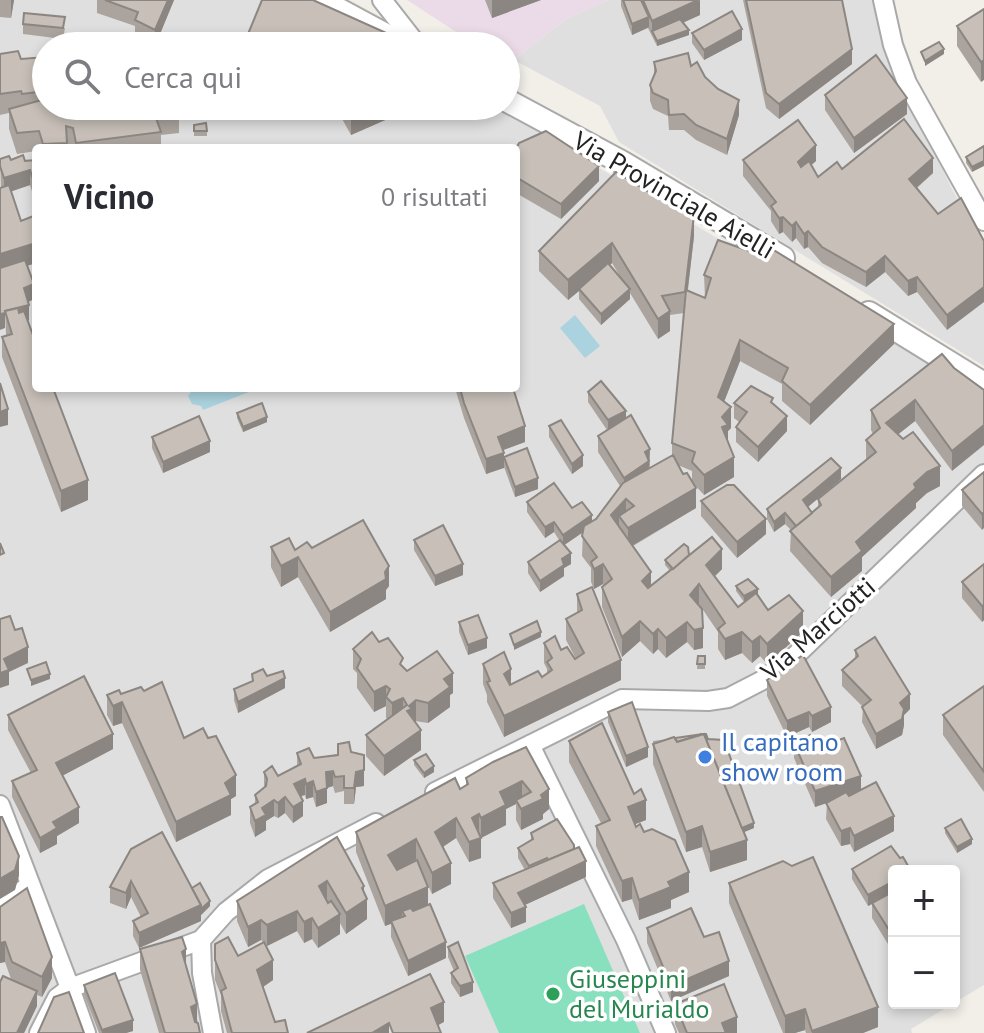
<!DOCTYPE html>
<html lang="it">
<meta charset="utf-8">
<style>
:root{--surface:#fff;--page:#f2f2f3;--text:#2b2b33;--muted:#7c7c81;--line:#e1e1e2}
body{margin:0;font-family:"PT Sans",sans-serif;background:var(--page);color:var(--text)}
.controls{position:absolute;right:24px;bottom:24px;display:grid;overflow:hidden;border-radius:8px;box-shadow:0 4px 12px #0003}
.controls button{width:72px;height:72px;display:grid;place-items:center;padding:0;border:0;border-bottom:2px solid var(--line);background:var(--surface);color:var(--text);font:40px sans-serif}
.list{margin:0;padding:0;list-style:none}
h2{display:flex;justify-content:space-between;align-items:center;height:104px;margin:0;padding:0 32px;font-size:34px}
h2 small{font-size:26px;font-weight:400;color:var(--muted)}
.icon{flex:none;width:44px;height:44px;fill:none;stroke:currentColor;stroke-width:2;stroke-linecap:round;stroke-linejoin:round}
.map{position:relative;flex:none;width:984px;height:1033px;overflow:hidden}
.search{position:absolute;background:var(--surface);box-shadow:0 4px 12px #0003;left:32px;top:32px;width:488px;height:88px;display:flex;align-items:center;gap:20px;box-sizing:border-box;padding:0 28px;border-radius:44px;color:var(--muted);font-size:30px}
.panel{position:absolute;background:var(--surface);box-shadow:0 4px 12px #0003;left:32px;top:144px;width:488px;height:248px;border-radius:8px}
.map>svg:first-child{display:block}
.residential{fill:#e0dfdf;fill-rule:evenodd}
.industrial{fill:#ebdbe8}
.pitch{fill:#88e0be}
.water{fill:#aad3df}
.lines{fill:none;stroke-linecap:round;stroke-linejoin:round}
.minor-casing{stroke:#a9a9a9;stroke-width:22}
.tertiary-casing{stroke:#a9a9a9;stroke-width:26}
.minor{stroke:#fff;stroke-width:18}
.tertiary{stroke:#fff;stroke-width:22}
.wall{fill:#aba49e;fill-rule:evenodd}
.shaded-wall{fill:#8b8681}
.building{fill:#c7bfb8;stroke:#8b8681;stroke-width:2}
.shop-dot{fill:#3f7fe0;stroke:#fff;stroke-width:3}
.leisure-dot{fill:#2e9e5b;stroke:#fff;stroke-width:3}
.labels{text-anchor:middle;stroke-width:7;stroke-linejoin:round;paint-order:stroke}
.street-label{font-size:26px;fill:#222;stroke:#fff}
.shop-label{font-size:26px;fill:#366cbe;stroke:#fff;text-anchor:start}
.leisure-label{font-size:26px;fill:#27864d;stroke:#fff;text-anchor:start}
</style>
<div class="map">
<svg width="984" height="1033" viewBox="0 0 984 1033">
<rect width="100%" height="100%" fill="#f2efe9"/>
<!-- residential -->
<g class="residential">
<path d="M0,0H273L380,46H46V106H495L984,397V985L954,1003V871H894V1003H954L911,1029L912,1033H0ZM36,148H516V388H36Z"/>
<path d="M608,0H874L886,54L951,187L984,248V366L619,142L600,106L514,60L566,19Z"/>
</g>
<!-- industrial -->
<path class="industrial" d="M407,0H608L566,19L514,60L506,56V46H482L467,39Z"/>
<!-- pitch -->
<path class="pitch" d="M584,904L640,1033H499L465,956Z"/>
<!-- water -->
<g class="water">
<path d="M575,315L600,346L585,358L560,328Z"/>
<path d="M194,388H259L203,410L201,406L192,404L188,396Z"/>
</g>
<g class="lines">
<!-- minor casing -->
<g class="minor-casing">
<g id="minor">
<path d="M382,0L418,46"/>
<path d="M883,0L893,45L907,83L984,221"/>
<path d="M530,745L626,940L666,1033"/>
<path d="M435,792L622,699L708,701L728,698L761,681L792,659L984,474"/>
<path d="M0,805L70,988L57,998L39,1033"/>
<path d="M0,907L30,885"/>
<path d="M86,1033L70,988L201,940"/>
<path d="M213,1033L202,973L201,940L226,912L268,879L376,823"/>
</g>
</g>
<!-- tertiary casing -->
<g class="tertiary-casing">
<g id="tertiary">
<path d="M315,0L332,6L406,46"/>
<path d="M506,100L623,163L783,258"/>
<path d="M869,313L984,384"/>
</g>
</g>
<!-- minor -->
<use href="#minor" class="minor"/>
<!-- tertiary -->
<use href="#tertiary" class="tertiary"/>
</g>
<!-- wall -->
<g class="wall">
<path d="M0,0H14L11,18L0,17Z"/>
<path d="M97,0H174L155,46L135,36V26L97,13Z"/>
<path d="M485,0H541L492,18Z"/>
<path d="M621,0H700V15L683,23L689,35L657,46L648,28L632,35L621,6Z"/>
<path d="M743,0H842L852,64L779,119L766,108Z"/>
<path d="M984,9L981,82L957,46V26Z"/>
<path d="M23,24L65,28L63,39L23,34Z"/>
<path d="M692,33L742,40L704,60L692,43Z"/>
<path d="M0,54L21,59L46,57V106L179,112V133L161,135V148H73L67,147V148H36V151L17,154L9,129V113L0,115Z"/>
<path d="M654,62L691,66L705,77L739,115L727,155L696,140L684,130H669L668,116L653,109L650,101V85L654,76Z"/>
<path d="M825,95L907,114L854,153L825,110Z"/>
<path d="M258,106H277V115L262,118Z"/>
<path d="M335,106H417L351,135Z"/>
<path d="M194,125L207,131V136H194Z"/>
<path d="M984,146L972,172L966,163V157Z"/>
<path d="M516,149L599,181L561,219L516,193Z"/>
<path d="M0,159L36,160V204L30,185L11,191L21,221L36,215V263L27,266L34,299L28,302L29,320L28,321L88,500L61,512L2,357V337L6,335Z"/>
<path d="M743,160L816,161L811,165L818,177L842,169L933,173L917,188L938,214L961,198L947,330L917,292L908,296L885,272L866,287L822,263L808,247L804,249L796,238L792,242L783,232L779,234L771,221V211L743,176Z"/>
<path d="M694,236L688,290L705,298L704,275L894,344L810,425L782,401V384L740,361L724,402L731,428L728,431V441L734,477L704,495L692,482L696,508L633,546L651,586L670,571L665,565V560L689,555L722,569L715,576L738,607L749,599L744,602L736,591V586L758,594L768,610L803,632L767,664L760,656L752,663L742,653L725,660L718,649V632L699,604L703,648L694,650L687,642L666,658L658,649L653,654L640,641L622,657L602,607V587L604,586L603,584L594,589L591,582V568L582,556L583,532L564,545L571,564L564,568V576L540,592L528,573V562L559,540L554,532L545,538L527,512V502L572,508L592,521L596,519L620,486L598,452V436L607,430L588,402V392L626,418L650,464L649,468L672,455V443L684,313L670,315V331L658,339L630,293V299L601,325L579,299V291L568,300L539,271V251ZM612,263L621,278L610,265ZM678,465L692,471V482L683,474Z"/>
<path d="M954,368L952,471L915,421L898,434L940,486L927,493L916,503V508L862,557V571L831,597L790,551L791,530L785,524L774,532L767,519V509L841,479L808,507L812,513L818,507V499L866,460V440L873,434L871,430V410Z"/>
<path d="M455,388H513L525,442L503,450L504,457L538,489L515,497L504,467L486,474L464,418Z"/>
<path d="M734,403L773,404L787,431L758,462L736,442V427L739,422L734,418Z"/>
<path d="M237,413L267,422L243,432L237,418Z"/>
<path d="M549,426L583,466L572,474L549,437Z"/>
<path d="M152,437L210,452L163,473L152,448Z"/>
<path d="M984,472L982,530L962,506V490Z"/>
<path d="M701,501L766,534L737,558L701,516Z"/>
<path d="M414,540L463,575L435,586L414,550Z"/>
<path d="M271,547L295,550L312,548L389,586L386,590V599L330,632L298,577L281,587L271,567Z"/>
<path d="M984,564V620L982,622L962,598V582Z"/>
<path d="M577,594L621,680L504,737L487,702V695L483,684V664L511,685L542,677L547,674V669L544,663V643L561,650L575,659H576L566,640V619L577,613Z"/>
<path d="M459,622L487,648L468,655L459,632Z"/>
<path d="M379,642L407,671L453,693L450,695V707L428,723L415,721L421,750L384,776L366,756V735L388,719L386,718V706L374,712L357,688V673L353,669V649Z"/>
<path d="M855,650L910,709L904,715V725L902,735L876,749L862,722L863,707L842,686V670L855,658Z"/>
<path d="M698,656H705V669H697Z"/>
<path d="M252,674L267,676L285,688L238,713L234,700V689L252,682Z"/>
<path d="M767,680L831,722L812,732L809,727L787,737L767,696Z"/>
<path d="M984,686V792L943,735V715Z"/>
<path d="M144,691L184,738H208L236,796L231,799V815L176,842L122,723L113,726L107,715V695Z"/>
<path d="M608,712L648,757L626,767L608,722Z"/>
<path d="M8,715L113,749L62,776L79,823L57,836V844L40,853L12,797V781L31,773L8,730Z"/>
<path d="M675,738L708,739L754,828L744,832L747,860L710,872L702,847L686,852L653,764V741Z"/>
<path d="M569,741L646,820L635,824L636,827L644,832L689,892L671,900V908L639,920L632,899L622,902L596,846V826L601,823L569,762Z"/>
<path d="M794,743L816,749L861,790L894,831L854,852L850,844L841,846L826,819L827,803L815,807L794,758Z"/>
<path d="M526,747L549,809L543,814V819L521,830L516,820V804L506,809V825L481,838L479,835L481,858L469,862L456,838L443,847L451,884L432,894L419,865L428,905L446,958L408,976L391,937V924L385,926L356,852V832L460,789L466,785V778Z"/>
<path d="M351,752L364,786L356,787L354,804H344V791L335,793L333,786L327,788V803L316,807L313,797L306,799L305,795L301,796L303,816L293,823L285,813L278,818L274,816L266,821V830L255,837L250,823V807L255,804V795L264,788V772L278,776L297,765V753L314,758Z"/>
<path d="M414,760L434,772L424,778L414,765Z"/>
<path d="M945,828L972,844L957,853L945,833Z"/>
<path d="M531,833L574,849L586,877L525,905L526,922L511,928L493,898V883L525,870L518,858V848L531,840Z"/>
<path d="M337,837L364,892L367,919L346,934L340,923V934L318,948L312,939L304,943L297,931L267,946L264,943L273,980L263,987L275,1022L288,1033H227L221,1011V995L215,980V944L238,956L263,942L261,940L248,947L237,921V901Z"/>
<path d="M131,849L192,888L210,906L201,915V921L139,948L133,936V921L141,917L131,897L126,909L110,903V887Z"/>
<path d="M852,869L894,871V947L891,949L872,918V904L868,906L852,879Z"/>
<path d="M729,883L878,1027L863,1033H806L805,1030L795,1033H783L729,903Z"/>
<path d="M0,907L52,978L42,997L37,995V1006L24,1033H0L11,979L5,962L0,963Z"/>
<path d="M647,928L704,937L729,976L671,1001L647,943Z"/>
<path d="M448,947L473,992L460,997L451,983V973L454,971L448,957Z"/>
<path d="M140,949L186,966L200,1033H159L140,970Z"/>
<path d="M84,985L133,1031L126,1033H99L84,995Z"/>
<path d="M675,1004L737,1033H679L675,1024Z"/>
</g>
<!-- shaded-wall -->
<g class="shaded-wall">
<path d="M11,0H14L11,18Z"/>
<path d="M168,0H174L155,46V30Z"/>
<path d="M492,0H541L492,18Z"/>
<path d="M700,0V15L654,35L652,31V21Z"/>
<path d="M649,17V27L632,35V24Z"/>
<path d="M742,29V40L704,60V50Z"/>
<path d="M689,30V35L657,46V41Z"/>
<path d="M852,49V64L779,119V104Z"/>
<path d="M944,49V54L925,66V61Z"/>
<path d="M984,60V80L981,82V62Z"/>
<path d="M907,98V114L854,153V138Z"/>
<path d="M739,100V115L727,155V139Z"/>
<path d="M370,106H417L351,135V115Z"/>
<path d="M816,145V161L798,177V162Z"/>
<path d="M933,158V173L909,194V179Z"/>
<path d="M984,161V166L972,172V167Z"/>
<path d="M599,166V181L561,219V204Z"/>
<path d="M30,170V185L4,194V178Z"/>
<path d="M694,215V236L685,312V292Z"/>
<path d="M783,217V232L779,234V218Z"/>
<path d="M796,222V238L792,242V226Z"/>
<path d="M808,231V247L804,249V234Z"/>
<path d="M36,243V263L0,274V254Z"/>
<path d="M612,243V263L580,290L579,289V291L568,300V280Z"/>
<path d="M885,256V272L866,287V272Z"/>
<path d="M917,277V292L908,296V281Z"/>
<path d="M34,284V299L24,304V288Z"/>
<path d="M984,287V302L947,330V315Z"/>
<path d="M630,289V299L601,325V314Z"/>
<path d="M29,305V320L10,327L6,313Z"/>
<path d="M670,311V331L658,339V319Z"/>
<path d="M5,313V328L0,330V314Z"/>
<path d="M894,324V344L810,425V405Z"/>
<path d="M740,340V361L718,417V397Z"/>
<path d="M915,400V421L886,444V423Z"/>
<path d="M731,407V428L728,431V445L722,448V417Z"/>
<path d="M8,409V425L0,427V412Z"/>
<path d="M626,411V421L608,430V420Z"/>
<path d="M787,416V431L758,462V447Z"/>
<path d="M267,417V422L243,432V427Z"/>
<path d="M984,425V445L952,471V451Z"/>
<path d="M525,426V442L498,452V437Z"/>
<path d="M210,441V452L163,473V462Z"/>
<path d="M650,449L649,476L624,493V478L645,452Z"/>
<path d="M504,453V468L486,474V459Z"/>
<path d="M583,455V466L572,474V464Z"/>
<path d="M734,457V477L704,495V475Z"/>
<path d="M940,466V486L927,493L916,503V508L862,557V571L831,597V577L856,542L914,484L927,472Z"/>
<path d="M841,468V479L803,511V500Z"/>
<path d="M538,478V489L515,497V487Z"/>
<path d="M88,480V500L61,512V491Z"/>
<path d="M696,488V508L628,548V528Z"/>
<path d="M626,499V519L619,516V527L611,515Z"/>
<path d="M984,512V528L982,530V514Z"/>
<path d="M785,513V524L774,532V522Z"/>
<path d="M592,515V526L563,546V535Z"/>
<path d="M766,519V534L737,558V542Z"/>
<path d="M554,522V532L545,538V527Z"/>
<path d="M722,549V569L706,585V565Z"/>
<path d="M571,553V564L564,568V576L540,592V581L562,559Z"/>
<path d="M298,557V577L281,587V566Z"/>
<path d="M463,564V575L435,586V576Z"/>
<path d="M603,564V584L594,589V569Z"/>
<path d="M389,566V586L386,590V599L330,632V612Z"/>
<path d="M651,572V592L642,581Z"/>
<path d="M699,584V604L690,615V595Z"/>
<path d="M758,589V594L744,602V596Z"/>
<path d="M984,605V620L982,622V606Z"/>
<path d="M803,611V632L767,664V644Z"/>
<path d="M640,621V641L622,657V637Z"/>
<path d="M687,622V642L666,658V638Z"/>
<path d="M703,628V648L694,650V630Z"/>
<path d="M658,629V649L653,654V634Z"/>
<path d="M541,632V637L514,650V645Z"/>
<path d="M742,632V653L725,660V639Z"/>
<path d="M760,636V656L752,663V642Z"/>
<path d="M487,638V648L468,655V645Z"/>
<path d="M28,647V663L9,672V685L0,688V673L4,659Z"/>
<path d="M621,660V680L504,737V716Z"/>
<path d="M511,669V689L504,674Z"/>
<path d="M453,673V693L450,695V707L428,723V703L444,679Z"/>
<path d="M50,674V679L31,686V680Z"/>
<path d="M285,678V688L238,713V702Z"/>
<path d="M386,686V706L374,712V692Z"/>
<path d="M910,694V709L904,715V725L902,735L876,749V734L900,703Z"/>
<path d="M403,698V718L392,723V703Z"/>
<path d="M416,700V721L412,724L407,711L409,706Z"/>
<path d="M122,702V723L113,726V706Z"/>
<path d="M831,707V722L812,732V716Z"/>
<path d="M809,712V727L787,737V721Z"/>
<path d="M421,730V750L384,776V756Z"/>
<path d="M113,734V749L56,779V763Z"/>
<path d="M648,747V757L626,767V756Z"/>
<path d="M434,766V772L424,778V773Z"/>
<path d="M364,770V786L356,787L354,804V788L356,772Z"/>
<path d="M333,771V786L327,788V803L316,807V792L326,772Z"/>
<path d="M236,775V796L231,799V815L176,842V822L225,783Z"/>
<path d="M861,776V791L815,807V791Z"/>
<path d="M305,779V795L298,797L294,784Z"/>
<path d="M313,781V797L306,799V784Z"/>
<path d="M522,781V801L516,800V804L506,809V825L481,838V818L500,792Z"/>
<path d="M549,789V809L543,814V819L521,830V809Z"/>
<path d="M285,797V813L278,818V803Z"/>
<path d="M274,800V816L266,821V830L255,837V821L262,808Z"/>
<path d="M646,800V820L628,827V807Z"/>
<path d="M303,801V816L293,823V807Z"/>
<path d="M79,807V823L57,836V844L40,853V838L53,822Z"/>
<path d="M479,814V835L472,818Z"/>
<path d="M894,816V831L854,852V836Z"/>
<path d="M456,818V838L435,852V832Z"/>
<path d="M754,823V828L737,835V829Z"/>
<path d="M702,826V847L686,852V832Z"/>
<path d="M850,828V844L841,846V831Z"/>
<path d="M481,838V858L469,862V842Z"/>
<path d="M416,839V859L388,876V855Z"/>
<path d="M972,839V844L957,853V847Z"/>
<path d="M747,840V860L710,872V852Z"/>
<path d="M19,856V876L15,890L0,899V879Z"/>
<path d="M586,861V877L518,908V893Z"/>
<path d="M451,863V884L432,894V873Z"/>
<path d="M689,872V892L671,900V908L639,920V900L668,882Z"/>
<path d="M632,878V899L622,902V881Z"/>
<path d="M131,881V897L126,909V893Z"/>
<path d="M327,881V901L319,886Z"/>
<path d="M894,881V892L868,906V895Z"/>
<path d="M364,886V902L367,899V919L346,934V913Z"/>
<path d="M428,887V908L405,918L402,911V919L385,926V906Z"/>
<path d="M210,901V906L201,915V921L139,948V933Z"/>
<path d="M526,907V922L511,928V913Z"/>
<path d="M297,911V931L267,946V925Z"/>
<path d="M340,914V934L318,948V928Z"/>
<path d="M312,918V939L304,943V922Z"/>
<path d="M261,920V940L248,947V927Z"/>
<path d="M894,931V947L891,949V933Z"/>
<path d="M5,942V962L0,963V943Z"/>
<path d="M446,942V958L408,976V961Z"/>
<path d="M186,949V970L182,952Z"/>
<path d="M52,957V978L42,997V977Z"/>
<path d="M273,960V980L257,991V970Z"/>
<path d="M729,961V976L671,1001V986Z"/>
<path d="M473,982V992L460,997V986Z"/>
<path d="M37,991V1006L24,1033H17Z"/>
<path d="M444,1002V1022L431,1029V1008Z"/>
<path d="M197,1004V1024L191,1027V1007Z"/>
<path d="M878,1007V1027L863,1033H812V1031Z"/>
<path d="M805,1009V1030L795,1033H785V1016Z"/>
<path d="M737,1017V1033H722V1023Z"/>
<path d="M133,1020V1031L126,1033H102V1030Z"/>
<path d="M389,1023V1033H372Z"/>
</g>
<!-- building -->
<g class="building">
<path d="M105,0H168L155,30L135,20L138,12Z"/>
<path d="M262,0H313L415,46H243Z"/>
<path d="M623,0H641L649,17L632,24Z"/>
<path d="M643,0H698L652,21Z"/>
<path d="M746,0H842L852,49L779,104L766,93Z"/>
<path d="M984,9V60L981,62L957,26Z"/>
<path d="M732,11L742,29L704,50L692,33Z"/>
<path d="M24,13L65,17L63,28L23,24Z"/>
<path d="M680,19L689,30L657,41L652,31Z"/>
<path d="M424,41L435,46H416Z"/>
<path d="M939,42L944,49L925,61L921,52Z"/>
<path d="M18,51L21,59L46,57V75H44L46,91L22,94L21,91L0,94V54Z"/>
<path d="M688,53L691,66L697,62L705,77L718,89L739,100L727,139L696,125L684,114L669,115L668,100L653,93L650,85L656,71L654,62Z"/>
<path d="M876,55L907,98L854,138L825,95Z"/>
<path d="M46,100V106H178L179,112L155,115L161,132L76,143L73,128L66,126L67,143L43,144L39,131L17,133L9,109L38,101Z"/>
<path d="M260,106H277V110L262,113Z"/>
<path d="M346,106H370L351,115Z"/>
<path d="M904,119L933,158L909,179L938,214L961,198L984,241V287L947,315L917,277L908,281L885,256L866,272L822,247L808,231L804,234L796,222L792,226L783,217L779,218L771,206L776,202L743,160L798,120L816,145L798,162L801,167L809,161L818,177L837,162L842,169Z"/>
<path d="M206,123L207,131H194V125Z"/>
<path d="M546,131L599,166L561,204L516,177V149L519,143Z"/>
<path d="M984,146V161L972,167L966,157Z"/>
<path d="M23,155L25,161L36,160V188L30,170L4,178L0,166V159L9,156L11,160Z"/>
<path d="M616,172L662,200L694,215L685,292L662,296L670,311L658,319L612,243L568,280L539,251Z"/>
<path d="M9,185L21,221L36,215V243L0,254V188Z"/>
<path d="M718,240L752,252L759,241L894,324L810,405L782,381L788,368L740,340L718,397L731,407L722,417L728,425L722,427L734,457L704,475L692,462L695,452L672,443L686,290L705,298L711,278L704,275Z"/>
<path d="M25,260L34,284L24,288L29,305L5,311L6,313L0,314V268Z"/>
<path d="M608,263L630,289L601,314L579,289Z"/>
<path d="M18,308L19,313L24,311L36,343V388H53L88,480L61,491L2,337L12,334L5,311Z"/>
<path d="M942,354L954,368L984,390V425L952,451L915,400L886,423L903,439L913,432L940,466L927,472L914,484L916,488L856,542L862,551L831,577L790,531L821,505L818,499L876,452L866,440L880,428L871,410Z"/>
<path d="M601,381L626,411L608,420L588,392Z"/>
<path d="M0,383L8,409L0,412Z"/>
<path d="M751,386L773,398L771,402L787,416L758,447L736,427L747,412L734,403Z"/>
<path d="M460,388H513L525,426L498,437L504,453L486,459L464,403Z"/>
<path d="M262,403L267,417L243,427L237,413Z"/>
<path d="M631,415L650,449L645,452L649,461L624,478L598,436Z"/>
<path d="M199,416L210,441L163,462L152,437Z"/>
<path d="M561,420L583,455L572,464L549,426Z"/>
<path d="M527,448L538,478L515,487L504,457Z"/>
<path d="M673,455L683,474L687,473L696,488L628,528L619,516L634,506L626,499L611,515L651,572L642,581L648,588L712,537L722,549L706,565L738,607L756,593L768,610L789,595L803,611L767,644L760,636L752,642L742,632L725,639L718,629L725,623L699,584L690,595L702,609L703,628L694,630L687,622L666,638L658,629L653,634L640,621L622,637L602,587L612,579L603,564L594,569L591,562L597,557L582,536L584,526L596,519L623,483Z"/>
<path d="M831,458L841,468L803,500L812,513L796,526L785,513L774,522L767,509Z"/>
<path d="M984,472V512L982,514L962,490Z"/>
<path d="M554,483L572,508L582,502L592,515L563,535L554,522L545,527L527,502Z"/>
<path d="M727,485H734L766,519L737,542L701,501Z"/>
<path d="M363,520L389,566L385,572L386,579L330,612L298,557L281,566L271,547L289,538L295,550L307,542L312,548Z"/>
<path d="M443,525L463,564L435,576L414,540Z"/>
<path d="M560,540L571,553L562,559L564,565L540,581L528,562Z"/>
<path d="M0,543L4,553L0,555Z"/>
<path d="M684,544L688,547L689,555L673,569L665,560Z"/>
<path d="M984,564V605L982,606L962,582Z"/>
<path d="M748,579L758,589L744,596L736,586Z"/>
<path d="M592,587L621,660L504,716L487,682L490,681L483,664L504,652L511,669L504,674L510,685L538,671L542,677L552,670L547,662L552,658L544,643L555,636L561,650L567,647L575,659L584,653L566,619L582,610L577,594Z"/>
<path d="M478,615L487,638L468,645L459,622Z"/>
<path d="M10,616L15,630L22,628L28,647L4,659L9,670L0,673V619Z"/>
<path d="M537,621L541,632L514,645L510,634Z"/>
<path d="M372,632L379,642L388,638L403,658L400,664L407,671L437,651L453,673L444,679L450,687L428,703L416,700L409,706L412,709L407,711L421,730L384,756L366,735L407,705L403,698L392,703L386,697L390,689L386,686L374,692L357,668L361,659L353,649Z"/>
<path d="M875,637L910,694L900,703L904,709L902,719L876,734L862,707L871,700L842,670L858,656L855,650Z"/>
<path d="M803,655L831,707L812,716L809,712L787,721L767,680Z"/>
<path d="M698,656H705V664H697Z"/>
<path d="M46,662L50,674L31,680L27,669Z"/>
<path d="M263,669L267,676L283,671L285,678L238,702L234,689L253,681L252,674Z"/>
<path d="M84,676L113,734L56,763L79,807L53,822L57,828L40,838L12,781L37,770L8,715Z"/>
<path d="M162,682L184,738L203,728L208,738L216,736L236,775L225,783L231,795L176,822L122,702L113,706L107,695L119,690L121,694L141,687L144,691Z"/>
<path d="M984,686V772L943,715Z"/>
<path d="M632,702L648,747L626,756L608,712Z"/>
<path d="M602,723L634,794L641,789L646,800L628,807L636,827L640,824L644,832L652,829L675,840L689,872L668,882L671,887L639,900L632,878L622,881L596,826L610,820L569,741Z"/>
<path d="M703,734L677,742L675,738Z"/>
<path d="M704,734L747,840L710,852L702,826L686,832L653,744L674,737L677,742Z"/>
<path d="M704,734H706L708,739L724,740L754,823L742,828Z"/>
<path d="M810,735L816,749L844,738L861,776L815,791L794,743Z"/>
<path d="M349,742L351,752L364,755V770L356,772L354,788H344V776L335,777L333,771L326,772L327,788L316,792L313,781L306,784L305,779L294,784L303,801L293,807L285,797L278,803L274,800L262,808L266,815L255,821L250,807L258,802L255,795L266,786L267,779L264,772L272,766L278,776L301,764L297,753L309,748L314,758L338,755V744Z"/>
<path d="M526,747L549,789L541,795L543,799L521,809L516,800L531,792L522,781L500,792L506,805L481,818L479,814L472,818L481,838L469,842L456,818L435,832L451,863L432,873L416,839L388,855L397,870L417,860L428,887L385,906L356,832L455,778L460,789L468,784L466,778L493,762Z"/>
<path d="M426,754L434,766L424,773L414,760Z"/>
<path d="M876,782L894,816L854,836L850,828L841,831L826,803L846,792L849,796Z"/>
<path d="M0,817H2L19,856L15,870L0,879Z"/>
<path d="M557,819L574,845V849L548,860L547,858L529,866L518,848L533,839L531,833Z"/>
<path d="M961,819L972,839L957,847L945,828Z"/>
<path d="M162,832L201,905L139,933L133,921L148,913L131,881L126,893L110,887L131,849Z"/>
<path d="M337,837L364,886L362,888L367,899L346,913L327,881L319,886L328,903L331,901L340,914L318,928L312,918L304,922L297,911L267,925L261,920L248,927L237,901Z"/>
<path d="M891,846L900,858L903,857L911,871H894V881L868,895L852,869Z"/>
<path d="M579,847L586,861L518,893L526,907L511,913L493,883Z"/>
<path d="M813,857L878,1007L812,1031L805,1009L785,1016L729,883L783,861L792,866Z"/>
<path d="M200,883L210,901L201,909V905L192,888Z"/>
<path d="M27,888L52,957L42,977L12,962L5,942L0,943V907Z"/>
<path d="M894,891V931L891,933L872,903Z"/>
<path d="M430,904L446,942L408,961L391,921L405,916L402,911L411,908L413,911Z"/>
<path d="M691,908L704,937L719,932L729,961L671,986L647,928Z"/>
<path d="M182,937L186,949L182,952L197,1004L191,1007L195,1022L198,1023L200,1033H165L140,949Z"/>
<path d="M228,937L238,956L264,942L273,960L257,970L275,1022L285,1020L288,1033H232L221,991L226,988L215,960V944Z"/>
<path d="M458,942L473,982L460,986L451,973L458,968L448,947Z"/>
<path d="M115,973L133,1020L102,1030L84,985Z"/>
<path d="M430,974L444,1002L431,1008L441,1033H393L389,1023L372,1033H307Z"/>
<path d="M3,976L37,991L17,1033H0V982Z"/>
<path d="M724,984L737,1017L722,1023L726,1033H687L675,1004Z"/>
<path d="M69,992L84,1033H38L54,997Z"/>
</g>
<!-- markers -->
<circle class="shop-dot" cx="705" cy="757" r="8"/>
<circle class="leisure-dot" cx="553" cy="994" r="8"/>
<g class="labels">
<!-- street labels -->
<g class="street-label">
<text transform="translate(674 195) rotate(30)" y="9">Via Provinciale Aielli</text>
<text transform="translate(818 629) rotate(-41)" y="9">Via Marciotti</text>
</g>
<!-- shop labels -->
<g class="shop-label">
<text x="721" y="751">Il capitano<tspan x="721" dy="30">show room</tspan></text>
</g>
<!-- leisure labels -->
<g class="leisure-label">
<text x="569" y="988">Giuseppini<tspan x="569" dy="30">del Murialdo</tspan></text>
</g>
</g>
</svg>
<div class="controls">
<button>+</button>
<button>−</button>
</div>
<div class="search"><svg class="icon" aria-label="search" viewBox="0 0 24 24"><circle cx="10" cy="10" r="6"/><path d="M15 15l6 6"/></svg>Cerca qui</div>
<section class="panel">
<h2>Vicino<small>0 risultati</small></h2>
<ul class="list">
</ul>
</section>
</div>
